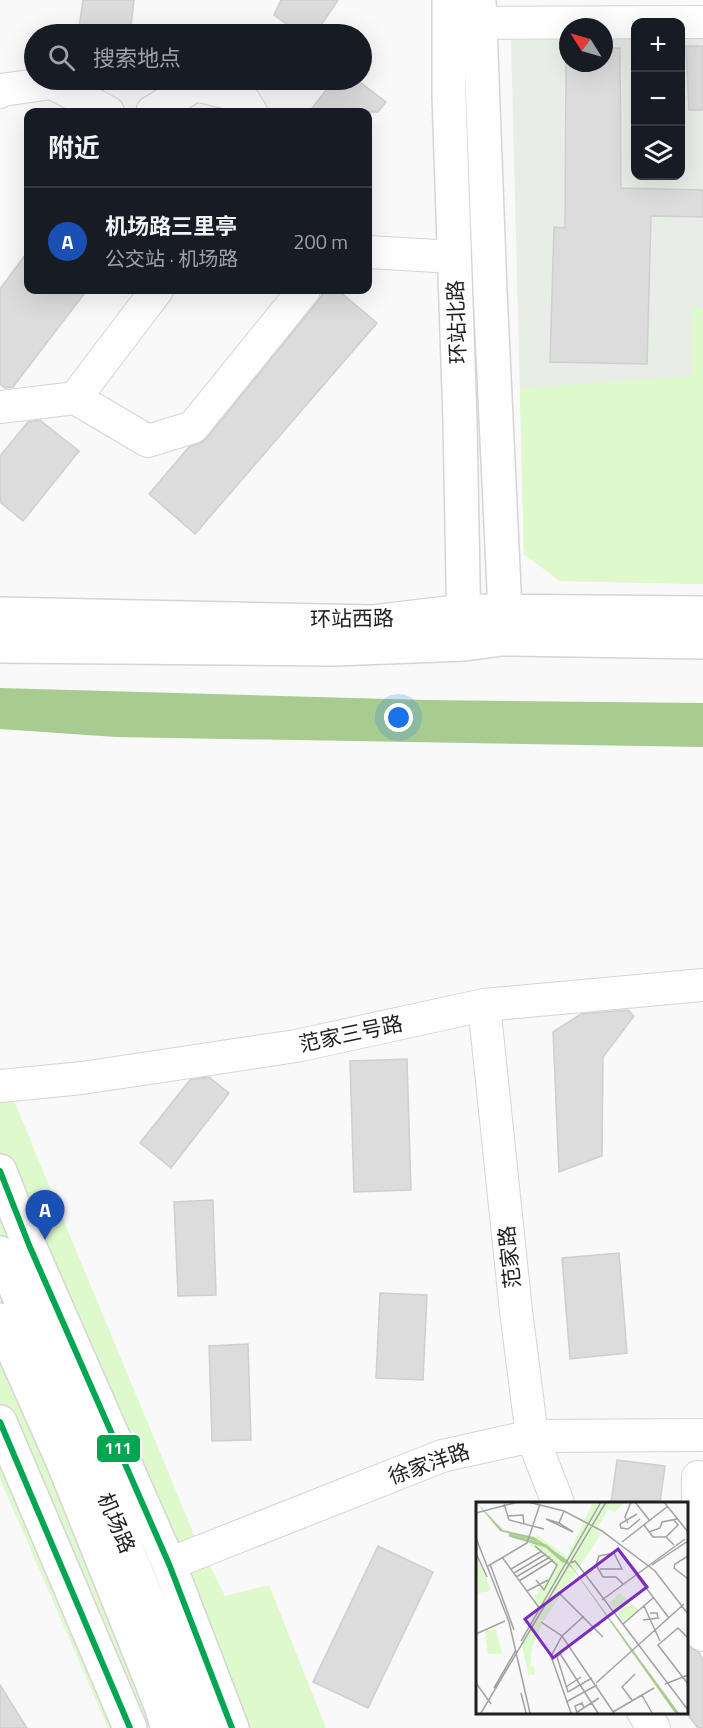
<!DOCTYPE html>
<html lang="zh">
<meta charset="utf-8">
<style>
:root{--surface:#171b24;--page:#20242c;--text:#f1f3f6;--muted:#9ea1a6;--line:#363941;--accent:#7c3aed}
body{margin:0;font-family:"Titillium Web","Noto Sans SC",sans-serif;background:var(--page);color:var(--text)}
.controls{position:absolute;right:18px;top:18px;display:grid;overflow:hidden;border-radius:12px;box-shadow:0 6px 24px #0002}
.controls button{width:54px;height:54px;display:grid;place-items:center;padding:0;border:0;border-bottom:2px solid var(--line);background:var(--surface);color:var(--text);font:30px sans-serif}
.compass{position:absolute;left:559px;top:18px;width:54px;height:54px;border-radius:50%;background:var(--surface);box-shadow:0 6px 24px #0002;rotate:307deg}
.you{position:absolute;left:399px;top:718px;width:21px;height:21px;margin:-15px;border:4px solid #fff;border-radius:50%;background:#1a73e8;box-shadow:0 0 0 9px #1a73e833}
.badge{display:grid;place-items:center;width:39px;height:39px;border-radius:50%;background:var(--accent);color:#fff;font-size:20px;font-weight:700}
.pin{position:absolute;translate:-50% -50px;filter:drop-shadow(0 2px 3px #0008)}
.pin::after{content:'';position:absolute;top:32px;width:21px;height:18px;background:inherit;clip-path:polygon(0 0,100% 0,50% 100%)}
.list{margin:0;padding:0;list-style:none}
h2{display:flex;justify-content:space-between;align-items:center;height:78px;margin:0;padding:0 24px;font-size:26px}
h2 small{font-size:20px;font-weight:400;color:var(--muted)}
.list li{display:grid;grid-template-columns:39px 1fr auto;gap:18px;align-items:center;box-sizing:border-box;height:108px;padding:0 24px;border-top:2px solid var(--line)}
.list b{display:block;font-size:22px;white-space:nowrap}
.list p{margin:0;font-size:20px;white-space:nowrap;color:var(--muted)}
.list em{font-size:20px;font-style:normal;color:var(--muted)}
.icon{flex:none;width:33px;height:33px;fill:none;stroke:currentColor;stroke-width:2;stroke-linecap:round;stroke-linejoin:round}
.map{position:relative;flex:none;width:703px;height:1728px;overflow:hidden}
.search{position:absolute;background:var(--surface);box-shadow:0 6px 24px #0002;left:24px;top:24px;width:348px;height:66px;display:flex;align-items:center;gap:15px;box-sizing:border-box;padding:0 21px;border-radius:33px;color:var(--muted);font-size:22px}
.panel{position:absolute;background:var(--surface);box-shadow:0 6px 24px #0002;left:24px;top:108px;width:348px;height:186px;border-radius:12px}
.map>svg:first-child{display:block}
.built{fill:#e9ede8}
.green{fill:#defacc}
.water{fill:#a8cb90}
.building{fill:#dbdcdb;stroke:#cecfce;stroke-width:1.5}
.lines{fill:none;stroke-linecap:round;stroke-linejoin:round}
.minor-casing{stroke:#d4d5d4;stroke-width:34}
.major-casing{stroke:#d4d5d4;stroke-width:36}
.minor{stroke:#fefefe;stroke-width:32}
.major{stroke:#fefefe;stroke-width:33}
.bus-1-casing{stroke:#fff;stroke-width:10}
.bus-1{stroke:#00a651;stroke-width:6}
.labels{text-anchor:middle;stroke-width:5;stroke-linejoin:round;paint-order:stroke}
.street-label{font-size:21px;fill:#1e1f1e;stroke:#fff}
.inset-river{fill:none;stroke:#a8cb90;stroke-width:3}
.inset-road{fill:none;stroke:#a1a2a1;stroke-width:1.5}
.view{fill:#7b2cbf;fill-opacity:0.15;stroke:#7b2cbf;stroke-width:3}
.inset-edge{fill:none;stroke:#1e1f1e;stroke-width:3}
.line-badge{stroke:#fff;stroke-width:2}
.badge-label{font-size:16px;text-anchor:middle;font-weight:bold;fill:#fff}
</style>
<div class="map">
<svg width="703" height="1728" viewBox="0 0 703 1728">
<rect width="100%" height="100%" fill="#f8f9f8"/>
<!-- built -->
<path class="built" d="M635,38L636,176H680L681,38H703V584L560,581L524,554L511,40L568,39V63H604V39Z"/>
<!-- green -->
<g class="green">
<path d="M692,307H703V584L560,581L524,554L520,388L692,376Z"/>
<path d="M0,1067L193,1532L225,1596L269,1585L326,1728H108L0,1479Z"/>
</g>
<!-- water -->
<path class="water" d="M0,688L425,700L703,703V747L116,737L0,729Z"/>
<!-- building -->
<g class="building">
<path d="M83,0H134L130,34H78Z"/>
<path d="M281,0H338L315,34H300L274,15Z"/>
<path d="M686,46H703V110H689Z"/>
<path d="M604,48H620L621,188L703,190V217L651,216L647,364L550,362L554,227L565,228L566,63H604Z"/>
<path d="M334,80H357L386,102L378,112H309Z"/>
<path d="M28,251V290H87L13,387L5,388L0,384V289Z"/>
<path d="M325,290H338L377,323L195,534L149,494L189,447L199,444L207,438L318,301Z"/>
<path d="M40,420L79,451L23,521L0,502V456L28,422Z"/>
<path d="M628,1010L634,1016L603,1057L602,1156L559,1172L553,1032L581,1014Z"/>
<path d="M407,1059L411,1190L354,1192L350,1061Z"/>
<path d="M209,1077L229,1093L171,1168L140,1143L190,1080Z"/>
<path d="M213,1200L216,1295L178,1296L174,1202Z"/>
<path d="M619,1253L627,1353L570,1359L562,1258Z"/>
<path d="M380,1293L427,1295L423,1380L376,1378Z"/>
<path d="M248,1344L251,1440L212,1441L209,1346Z"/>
<path d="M617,1460L665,1466L660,1503H611Z"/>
<path d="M378,1546L433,1572L368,1708L313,1682Z"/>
<path d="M687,1641L691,1648L699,1652L703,1661V1728H698L687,1714Z"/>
<path d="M0,1685L27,1728H0Z"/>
</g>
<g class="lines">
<!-- minor casing -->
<g class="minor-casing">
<g id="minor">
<path d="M479,23L703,22"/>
<path d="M0,92L2,90L52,83L108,112"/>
<path d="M152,112L195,85L241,96L251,112"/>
<path d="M368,252L454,257"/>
<path d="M75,398L157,290"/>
<path d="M0,407L75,398L148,441L193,427L304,290"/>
<path d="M484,1005L516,1311L532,1436L558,1503"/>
<path d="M0,1086L82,1078L296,1046L484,1005L703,985"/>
<path d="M698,1477L697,1611L703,1635"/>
<path d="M169,1564L442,1456L532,1436L703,1435"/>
<path d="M643,1712L654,1728"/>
</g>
</g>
<!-- major casing -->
<g class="major-casing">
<g id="major">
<path d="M449,0V96L460,421L464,634"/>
<path d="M479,0L490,290L505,611L503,631"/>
<path d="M0,614L373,622L464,611L703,613"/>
<path d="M0,646L335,649L465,644L502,639L703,642"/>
<path d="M0,1171L29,1245L169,1564L232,1728"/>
<path d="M0,1253C70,1410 135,1569 200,1728"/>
<path d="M0,1320L63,1462L160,1703L168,1728"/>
<path d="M0,1422L130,1728"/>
</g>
</g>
<!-- minor -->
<use href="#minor" class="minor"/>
<!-- major -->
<use href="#major" class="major"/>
<!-- bus-1 casing -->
<g class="bus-1-casing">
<g id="bus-1">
<path d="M0,1171L29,1245L169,1564L232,1728"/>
<path d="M0,1422L130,1728"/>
</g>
</g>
<!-- bus-1 -->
<use href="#bus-1" class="bus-1"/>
</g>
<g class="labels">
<!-- street labels -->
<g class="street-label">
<text transform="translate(457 322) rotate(-92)" y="7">环站北路</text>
<text transform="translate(352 619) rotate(-1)" y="7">环站西路</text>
<text transform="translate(351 1034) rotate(-12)" y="7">范家三号路</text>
<text transform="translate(510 1257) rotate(-96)" y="7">范家路</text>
<text transform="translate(429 1464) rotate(-19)" y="7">徐家洋路</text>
<text transform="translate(116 1523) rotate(67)" y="7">机场路</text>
</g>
</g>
<!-- overview -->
<g transform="translate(476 1502)">
<rect width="212" height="212" fill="#f8f9f8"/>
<path d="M117,0H149L139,10L132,7L120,28L125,32L67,120L56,146L54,165L58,164L59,172L52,173L45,137L62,108L58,96L80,64L54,43L61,33L91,55ZM0,51L15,89L2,91ZM143,91L163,108L147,119L134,101ZM20,127L26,152H12L9,129Z" fill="#defacc"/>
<path d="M0,0L27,28L58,35L91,58L203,211H199L97,67L63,40L24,29Z" fill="#a8cb90"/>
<path class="inset-river" d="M33,33L70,44L88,60"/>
<path class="inset-road" d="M52,0L88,9L126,29L179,69L212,112M159,0L174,19M188,0L212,30M28,2L33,18L68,27M0,11L42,0M161,12L144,22L145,26L152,27L164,17M32,14L47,13L48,22M83,21L97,30L70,17L83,21L88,9M152,21L149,15L155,0M168,23L177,35H190L198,43M173,30L184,26L186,20L201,17M190,35L202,23L198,18M0,36L33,120L54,211M146,40L192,4M59,44L81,63L68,88L60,78M0,51L11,75M212,54L199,62L198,66L212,77M26,55L64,107M95,61L99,59L212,208M14,62L38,128M176,63L212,39M12,64L51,41L64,2M35,67L66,49M124,67H146L138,51L123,54L120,63L127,75H140L147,82M38,71L70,52M161,74L193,116M40,75L74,55M43,79L77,58M51,89L72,78M82,90L127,135M126,98L209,37M168,104L184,139M167,118L182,116L181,111H174M65,120L86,134L138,211M147,122L177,96M0,132L29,119M212,136L202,126L182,143L212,182M45,139L125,0M91,145L81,155L92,190L116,176M83,150L122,211M0,181L15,202M120,181L208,102M189,182L212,173M90,185L105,175M18,186L40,148M45,191L50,211M166,193L176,211M156,198L146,185L159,172M90,200L121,183M137,210L178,186M5,211L130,0M95,211L75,154L86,134L108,114M100,211L123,196M101,211L99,204L106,201L108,206"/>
<path class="view" d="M142,47L171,85L77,156L49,117Z"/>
<rect width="212" height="212" class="inset-edge"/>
</g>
<rect class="line-badge" x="96" y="1434" width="45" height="29" rx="6" fill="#00a651"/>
<g class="badge-label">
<text x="118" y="1454">111</text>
</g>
</svg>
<div class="controls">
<button>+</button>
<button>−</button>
<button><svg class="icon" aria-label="layers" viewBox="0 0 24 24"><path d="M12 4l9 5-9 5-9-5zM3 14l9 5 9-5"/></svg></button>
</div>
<svg class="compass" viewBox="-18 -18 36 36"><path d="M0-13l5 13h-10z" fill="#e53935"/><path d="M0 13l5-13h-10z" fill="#9ea1a6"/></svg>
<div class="you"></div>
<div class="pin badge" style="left:45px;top:1240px;background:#1a4fb4">A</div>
<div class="search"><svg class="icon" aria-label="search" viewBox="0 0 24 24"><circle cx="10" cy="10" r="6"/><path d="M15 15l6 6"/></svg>搜索地点</div>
<section class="panel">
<h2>附近<small></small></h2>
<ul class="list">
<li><span class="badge" style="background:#1a4fb4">A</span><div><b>机场路三里亭</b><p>公交站 · 机场路</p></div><em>200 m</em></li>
</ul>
</section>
</div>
